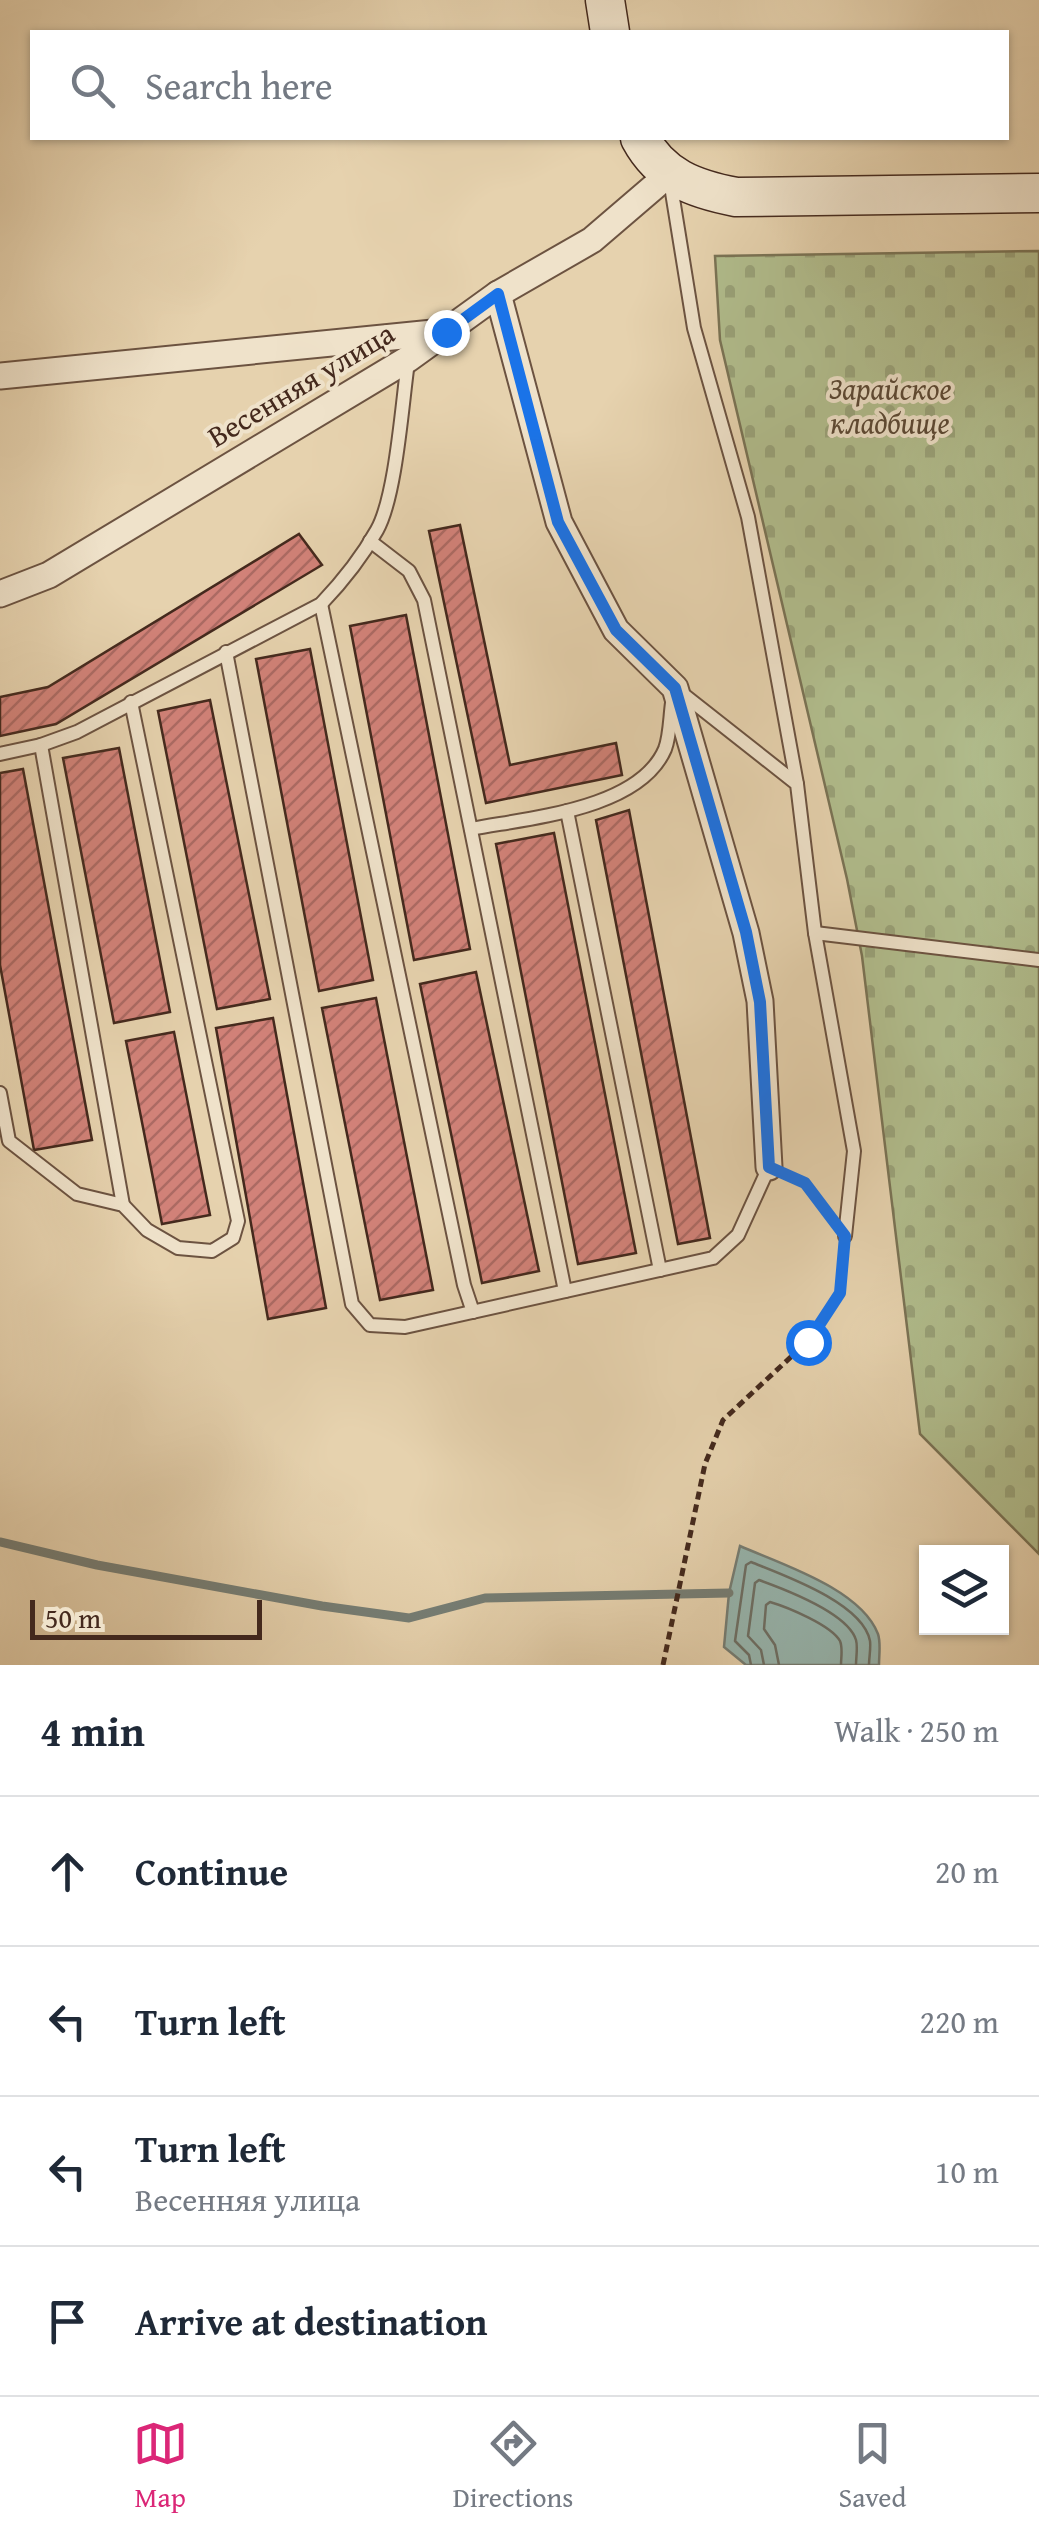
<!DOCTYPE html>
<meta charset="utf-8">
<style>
:root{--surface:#fff;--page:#f2f2f3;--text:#1f2937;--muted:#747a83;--line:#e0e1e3;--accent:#db2777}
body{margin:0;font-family:"Gentium Book Plus",serif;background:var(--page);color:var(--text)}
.controls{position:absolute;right:30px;bottom:30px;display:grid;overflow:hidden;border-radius:0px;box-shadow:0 2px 8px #0004}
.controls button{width:90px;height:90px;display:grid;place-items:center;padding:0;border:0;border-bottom:2px solid var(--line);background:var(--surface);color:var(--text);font:50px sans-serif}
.scale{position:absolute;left:30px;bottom:25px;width:232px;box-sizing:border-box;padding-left:10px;border:5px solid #44291d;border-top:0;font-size:28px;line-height:35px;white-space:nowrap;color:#44291d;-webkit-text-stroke:8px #efe2ca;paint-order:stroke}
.stop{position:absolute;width:30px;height:30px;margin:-22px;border:8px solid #1a73e8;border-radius:50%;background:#fff}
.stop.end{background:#1a73e8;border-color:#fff;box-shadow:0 2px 10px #0008}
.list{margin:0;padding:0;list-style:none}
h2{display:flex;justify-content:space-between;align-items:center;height:130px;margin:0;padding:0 40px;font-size:42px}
h2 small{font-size:32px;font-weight:400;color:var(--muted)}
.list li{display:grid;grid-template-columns:65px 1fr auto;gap:30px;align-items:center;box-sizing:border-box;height:150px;padding:0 40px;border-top:2px solid var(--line)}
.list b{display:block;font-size:38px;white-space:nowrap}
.list p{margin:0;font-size:32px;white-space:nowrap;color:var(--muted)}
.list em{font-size:32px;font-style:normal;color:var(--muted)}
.icon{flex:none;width:55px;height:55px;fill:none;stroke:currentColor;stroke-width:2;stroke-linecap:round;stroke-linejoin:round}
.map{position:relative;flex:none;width:1039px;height:1665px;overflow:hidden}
.search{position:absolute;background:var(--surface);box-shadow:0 2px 8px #0004;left:30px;right:30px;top:30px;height:110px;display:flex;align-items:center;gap:25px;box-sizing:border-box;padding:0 35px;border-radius:0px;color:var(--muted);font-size:38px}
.sheet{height:730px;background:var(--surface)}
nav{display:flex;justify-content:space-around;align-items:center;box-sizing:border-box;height:140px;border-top:2px solid var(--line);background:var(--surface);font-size:28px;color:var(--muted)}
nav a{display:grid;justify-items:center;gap:5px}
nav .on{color:var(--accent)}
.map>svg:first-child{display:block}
.cemetery{fill:url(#cemetery-stones);stroke:#7a7355;stroke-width:2.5}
.water{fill:#97b6af;stroke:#767e75;stroke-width:2.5}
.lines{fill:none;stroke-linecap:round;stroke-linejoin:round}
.shore{stroke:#6e7066;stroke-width:2.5}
.stream{stroke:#767e75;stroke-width:9}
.building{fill:url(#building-hatch);stroke:#44291d;stroke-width:2.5}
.lane-casing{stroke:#6c5341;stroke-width:16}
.street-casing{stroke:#6c5341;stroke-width:29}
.secondary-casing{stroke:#44291d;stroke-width:41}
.path{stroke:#44291d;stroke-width:5;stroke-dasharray:8 5;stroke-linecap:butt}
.lane{stroke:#efe2ca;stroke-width:12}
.street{stroke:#efe2ca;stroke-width:25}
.secondary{stroke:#efe2ca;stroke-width:38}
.route{stroke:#1a73e8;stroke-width:12}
.labels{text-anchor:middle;stroke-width:8;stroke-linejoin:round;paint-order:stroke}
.street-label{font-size:30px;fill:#44291d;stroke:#efe2ca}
.park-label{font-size:30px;font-style:italic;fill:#5a4733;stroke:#efe2ca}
</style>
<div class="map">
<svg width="1039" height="1665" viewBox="0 0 1039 1665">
<defs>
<pattern id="cemetery-stones" width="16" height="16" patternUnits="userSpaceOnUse" patternTransform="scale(2.5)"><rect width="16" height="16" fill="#b1bd8d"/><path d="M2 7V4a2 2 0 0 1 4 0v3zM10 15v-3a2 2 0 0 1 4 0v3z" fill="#99a279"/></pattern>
<pattern id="building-hatch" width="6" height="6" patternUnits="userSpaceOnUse" patternTransform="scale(2.5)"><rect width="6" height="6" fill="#d28279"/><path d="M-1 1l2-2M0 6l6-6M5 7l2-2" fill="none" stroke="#ac6a63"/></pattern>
</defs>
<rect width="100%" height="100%" fill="#e6d2ae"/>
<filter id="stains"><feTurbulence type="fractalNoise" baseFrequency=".002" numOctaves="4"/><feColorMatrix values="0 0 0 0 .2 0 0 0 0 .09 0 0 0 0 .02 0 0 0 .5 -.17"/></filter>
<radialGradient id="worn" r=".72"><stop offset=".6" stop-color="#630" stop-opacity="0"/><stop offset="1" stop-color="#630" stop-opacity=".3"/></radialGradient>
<!-- cemetery -->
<path class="cemetery" d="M1039,251V1554L920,1434L862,956L847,879L720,340L715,256Z"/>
<!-- water -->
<path class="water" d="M740,1546C781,1564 861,1589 878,1634C881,1643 879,1655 879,1665H746L724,1647L729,1593Z"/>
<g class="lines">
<!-- shore -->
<g class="shore">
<path d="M751,1665L749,1655L735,1641L746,1565L751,1562C783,1575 863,1603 870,1641C871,1648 869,1658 869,1665"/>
<path d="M764,1665L761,1650L748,1636L755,1583L759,1580C784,1589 848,1613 856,1640C858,1647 856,1657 856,1665"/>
<path d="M779,1665L775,1645L764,1629L766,1605L770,1602C787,1607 831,1625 840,1641C843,1648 841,1657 841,1665"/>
</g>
<!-- stream -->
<path class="stream" d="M0,1542L97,1565L322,1606L409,1618L485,1598L729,1593"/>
</g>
<!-- building -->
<g class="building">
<path d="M460,525L510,765L616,743L622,775L486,803L429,531Z"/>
<path d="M299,534L322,565L56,724L0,736V697L48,687Z"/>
<path d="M406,615L470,949L414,960L350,626Z"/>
<path d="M310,649L373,980L319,991L256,659Z"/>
<path d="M210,700L270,999L217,1009L158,711Z"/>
<path d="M119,748L170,1012L114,1023L63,758Z"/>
<path d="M23,769L92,1140L34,1150L0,965V773Z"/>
<path d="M629,810L710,1238L678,1244L596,820Z"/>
<path d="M554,833L636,1253L578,1264L496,844Z"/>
<path d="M476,972L539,1271L482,1283L420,984Z"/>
<path d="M376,998L433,1290L380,1300L322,1008Z"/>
<path d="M273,1018L326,1308L268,1319L216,1028Z"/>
<path d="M174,1032L210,1215L162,1224L126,1041Z"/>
</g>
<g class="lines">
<!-- lane casing -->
<g class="lane-casing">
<g id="lane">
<path d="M670,180L694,328L748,517L797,784"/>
<path d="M370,541L409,571L424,600L565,1291"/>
<path d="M321,604L464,1285L473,1312"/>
<path d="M226,652L352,1304L370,1325L405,1327L713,1258L738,1235L769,1167"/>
<path d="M679,691L797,784L815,933L854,1151L845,1236"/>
<path d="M41,745L123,1205"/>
<path d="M0,754L41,745L77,732L321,604C342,582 362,557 377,530C396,496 402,404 408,362"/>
<path d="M567,811L660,1270"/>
<path d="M471,829C527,818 639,810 665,749C670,736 670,717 672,703"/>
<path d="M815,933L1039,960"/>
<path d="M0,1093L9,1141L77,1194L123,1205L147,1230L178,1248L212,1251L233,1238L238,1221L131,702"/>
</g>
</g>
<!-- street casing -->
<g class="street-casing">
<g id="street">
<path d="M498,294L559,522L616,630L675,688L746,933L760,1001L769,1167"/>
<path d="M0,376L443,332"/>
<path d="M0,594L49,575L408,359L498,294L592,240L669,174"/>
</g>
</g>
<!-- secondary casing -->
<g class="secondary-casing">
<g id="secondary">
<path d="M605,0L610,32"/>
<path d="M640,138C661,177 694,189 736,197L1039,193"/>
</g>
</g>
<!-- path -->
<g class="path">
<path d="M794,1179L805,1183L824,1209"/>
<path d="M663,1665L705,1464L723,1420L808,1341L840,1293L843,1253"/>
</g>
<!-- lane -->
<use href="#lane" class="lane"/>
<!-- street -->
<use href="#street" class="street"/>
<!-- secondary -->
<use href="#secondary" class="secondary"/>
</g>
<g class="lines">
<!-- route -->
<path class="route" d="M446,332L498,294L558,522L616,630L675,688L746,932L760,1002L769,1167L805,1183L845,1236L840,1293L808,1342"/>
</g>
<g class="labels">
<!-- street labels -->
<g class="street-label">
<text transform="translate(301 385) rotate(-31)" y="10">Весенняя улица</text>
</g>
<!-- park labels -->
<g class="park-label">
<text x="890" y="399">Зарайское<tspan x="890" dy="34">кладбище</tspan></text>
</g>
</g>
<rect width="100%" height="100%" filter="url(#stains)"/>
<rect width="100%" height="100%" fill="url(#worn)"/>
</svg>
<div class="controls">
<button><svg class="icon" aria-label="layers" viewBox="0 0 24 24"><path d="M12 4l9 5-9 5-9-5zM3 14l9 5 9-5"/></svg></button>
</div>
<div class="scale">50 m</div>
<div class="stop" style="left:808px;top:1342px"></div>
<div class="stop end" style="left:446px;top:332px"></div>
<div class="search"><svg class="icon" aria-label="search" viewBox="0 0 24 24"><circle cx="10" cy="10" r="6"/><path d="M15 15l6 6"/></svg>Search here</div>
</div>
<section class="sheet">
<h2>4 min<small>Walk · 250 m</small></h2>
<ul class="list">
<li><svg class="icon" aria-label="ahead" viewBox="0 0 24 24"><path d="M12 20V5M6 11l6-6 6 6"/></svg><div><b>Continue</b></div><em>20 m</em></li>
<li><svg class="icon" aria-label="left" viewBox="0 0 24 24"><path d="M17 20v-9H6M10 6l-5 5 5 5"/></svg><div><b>Turn left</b></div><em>220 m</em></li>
<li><svg class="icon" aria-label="left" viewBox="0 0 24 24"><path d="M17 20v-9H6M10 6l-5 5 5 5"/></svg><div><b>Turn left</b><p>Весенняя улица</p></div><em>10 m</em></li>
<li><svg class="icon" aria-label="arrive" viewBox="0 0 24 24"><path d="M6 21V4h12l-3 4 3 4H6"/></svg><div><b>Arrive at destination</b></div></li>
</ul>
</section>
<nav>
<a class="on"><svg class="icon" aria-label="map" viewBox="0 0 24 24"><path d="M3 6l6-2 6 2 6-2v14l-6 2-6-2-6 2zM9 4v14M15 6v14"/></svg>Map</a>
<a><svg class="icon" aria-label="directions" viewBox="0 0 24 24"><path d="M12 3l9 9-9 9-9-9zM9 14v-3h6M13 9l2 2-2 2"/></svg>Directions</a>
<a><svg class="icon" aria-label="saved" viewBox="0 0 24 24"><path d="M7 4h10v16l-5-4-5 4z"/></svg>Saved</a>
</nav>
